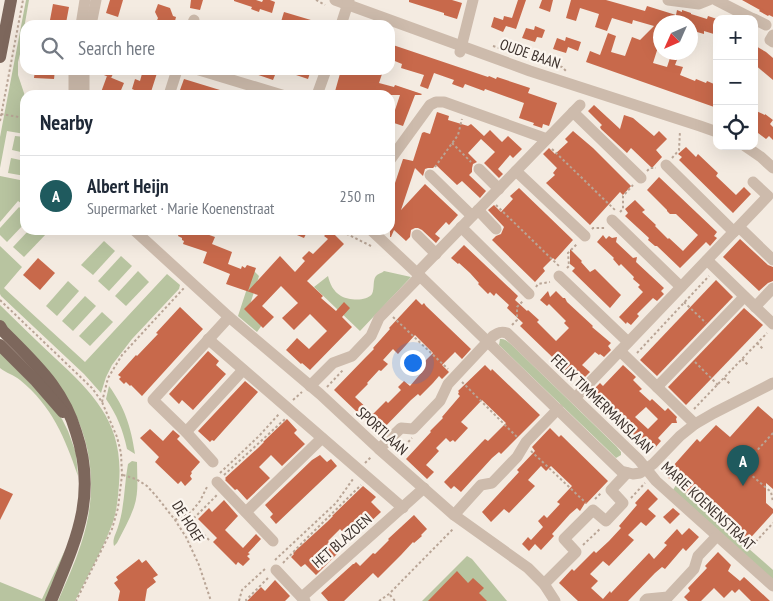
<!DOCTYPE html>
<meta charset="utf-8">
<style>
:root{--surface:#fff;--page:#f2f2f3;--text:#1f2937;--muted:#747a83;--line:#e0e1e3;--accent:#1f5a5e}
body{margin:0;font-family:"PT Sans Narrow",sans-serif;background:var(--page);color:var(--text)}
.controls{position:absolute;right:15px;top:15px;display:grid;overflow:hidden;border-radius:10px;box-shadow:0 5px 20px #0002}
.controls button{width:45px;height:45px;display:grid;place-items:center;padding:0;border:0;border-bottom:1px solid var(--line);background:var(--surface);color:var(--text);font:25px sans-serif}
.compass{position:absolute;left:653px;top:15px;width:45px;height:45px;border-radius:50%;background:var(--surface);box-shadow:0 5px 20px #0002;rotate:225deg}
.you{position:absolute;left:412px;top:362px;width:18px;height:18px;margin:-12px;border:4px solid #fff;border-radius:50%;background:#1a73e8;box-shadow:0 0 0 8px #1a73e833}
.badge{display:grid;place-items:center;width:32px;height:32px;border-radius:50%;background:var(--accent);color:#fff;font-size:16px;font-weight:700}
.pin{position:absolute;translate:-50% -41px;filter:drop-shadow(0 1px 2px #0008)}
.pin::after{content:'';position:absolute;top:26px;width:18px;height:15px;background:inherit;clip-path:polygon(0 0,100% 0,50% 100%)}
.list{margin:0;padding:0;list-style:none}
h2{display:flex;justify-content:space-between;align-items:center;height:65px;margin:0;padding:0 20px;font-size:21px}
h2 small{font-size:16px;font-weight:400;color:var(--muted)}
.list li{display:grid;grid-template-columns:32px 1fr auto;gap:15px;align-items:center;box-sizing:border-box;height:80px;padding:0 20px;border-top:1px solid var(--line)}
.list b{display:block;font-size:19px;white-space:nowrap}
.list p{margin:0;font-size:16px;white-space:nowrap;color:var(--muted)}
.list em{font-size:16px;font-style:normal;color:var(--muted)}
.icon{flex:none;width:28px;height:28px;fill:none;stroke:currentColor;stroke-width:2;stroke-linecap:round;stroke-linejoin:round}
.map{position:relative;flex:none;width:773px;height:601px;overflow:hidden}
.search{position:absolute;background:var(--surface);box-shadow:0 5px 20px #0002;left:20px;top:20px;width:375px;height:55px;display:flex;align-items:center;gap:12px;box-sizing:border-box;padding:0 18px;border-radius:15px;color:var(--muted);font-size:19px}
.panel{position:absolute;background:var(--surface);box-shadow:0 5px 20px #0002;left:20px;top:90px;width:375px;height:145px;border-radius:15px}
.map>svg:first-child{display:block}
.green{fill:#b8c4a0}
.building{fill:#c8694b;fill-rule:evenodd}
.lines{fill:none;stroke-linecap:round;stroke-linejoin:round}
.path{stroke:#b9a596;stroke-width:2;stroke-dasharray:2.5 2.5;stroke-linecap:butt}
.minor{stroke:#cdbbac;stroke-width:11}
.major{stroke:#7d675c;stroke-width:12}
.labels{text-anchor:middle;stroke-width:4.5;stroke-linejoin:round;paint-order:stroke}
.street-label{font-size:15px;fill:#3b302b;stroke:#fbf5ee}
</style>
<div class="map">
<svg width="773" height="601" viewBox="0 0 773 601">
<rect width="100%" height="100%" fill="#f4ebe1"/>
<!-- green -->
<g class="green">
<path d="M26,0H29L22,40V43L25,44V51L21,50L18,62V75L25,96V134L7,131L0,168V137Z"/>
<path d="M15,136L25,137V153L12,150Z"/>
<path d="M11,158L25,161V176L8,173Z"/>
<path d="M0,176L25,181V206L18,201L0,222Z"/>
<path d="M19,207L25,212V223L7,242L0,235V228Z"/>
<path d="M29,230H44L47,233L24,257L13,247Z"/>
<path d="M104,241L115,251L93,275L81,265Z"/>
<path d="M0,246L22,267L4,288L85,362L167,274L180,285L179,289L132,339L112,365L106,377L101,393L84,374L1,296L0,294Z"/>
<path d="M121,256L132,266L109,291L98,281Z"/>
<path d="M253,270L259,276L248,311L262,325L257,332L238,316Z"/>
<path d="M138,271L149,282L126,306L115,296Z"/>
<path d="M384,271L411,277L360,331L314,287L328,276C330,284 333,291 341,296C348,300 366,302 372,294C375,288 372,279 377,275C380,273 382,273 384,271Z"/>
<path d="M68,281L79,291L57,316L46,306Z"/>
<path d="M85,296L96,306L73,331L62,321Z"/>
<path d="M0,305C18,323 36,340 55,358C96,396 124,425 119,484C118,497 117,510 113,522C103,549 88,575 75,601H58C66,582 75,563 81,544C98,494 94,440 65,396L0,322Z"/>
<path d="M102,312L113,322L90,346L79,336Z"/>
<path d="M500,339C506,338 511,345 516,349L616,446L621,452V455L616,458L610,452L499,345Z"/>
<path d="M0,352L48,402L62,419L68,431L76,453L78,476C65,438 52,406 20,380C14,375 6,373 0,368Z"/>
<path d="M109,386C125,408 131,427 135,454L127,449C123,430 117,415 106,399Z"/>
<path d="M132,461L137,462C137,477 139,493 134,507C130,519 123,531 117,543L114,546C112,539 116,534 118,527C125,506 124,485 128,464Z"/>
<path d="M676,485L773,570V580L673,490Z"/>
<path d="M66,548L58,571L45,601H0V582L42,599Z"/>
<path d="M467,556L472,559L507,601H422Z"/>
</g>
<!-- building -->
<g class="building">
<path d="M110,0H123L118,17L106,13Z"/>
<path d="M191,0H203L200,10L190,8Z"/>
<path d="M234,0H256L262,2L263,0H270L275,2L272,13L260,9L259,12L251,9L252,7L234,1Z"/>
<path d="M409,0H452L462,3L457,19L444,15V13L409,2Z"/>
<path d="M518,0H526L516,29L506,26L503,32L491,27L494,17L503,20L504,16L512,18Z"/>
<path d="M542,0H553L550,12L539,8Z"/>
<path d="M571,0H606L645,11L647,6L676,15L677,10L682,12V10L691,13V14L707,19L708,16L717,19V35L704,31V34L690,30V22H660V41L653,63L667,67L672,52H680L675,65L683,67L680,75L695,81L696,79L706,83L707,81L714,84L713,88L717,89V108L586,62L590,51L600,55L608,33L616,36L611,52L625,56L632,37L640,40L654,26L633,20L632,24L612,18L607,31L595,27L599,14L580,8L576,21L566,18Z"/>
<path d="M742,0H773V17L769,15L768,16L759,11L760,10Z"/>
<path d="M53,4L69,7L66,23L50,20Z"/>
<path d="M158,4L170,8L173,16L176,17L174,25H155L158,18L155,12Z"/>
<path d="M284,12L321,23V25H280Z"/>
<path d="M535,26L545,30L542,38L537,37L535,42L522,38L526,28L534,30Z"/>
<path d="M566,37L581,42L578,51L568,47L566,53L553,49L557,38L565,41Z"/>
<path d="M390,44L488,77L489,76L496,79L497,77L530,88L528,93L557,103L549,126L543,124L542,128L533,125L534,123L519,118L524,103L485,89L484,91L465,84L463,88L452,84L454,80L434,73L428,89L420,86L424,75L401,68L402,64L390,59Z"/>
<path d="M754,45L766,52L773,58V80L754,64Z"/>
<path d="M35,70H55L54,79L34,78Z"/>
<path d="M92,70H115L111,78Z"/>
<path d="M143,70H158L150,95H138L139,92L132,89L135,79L140,81Z"/>
<path d="M247,70H277L273,80L247,71Z"/>
<path d="M284,70H311L308,79L284,71Z"/>
<path d="M341,70H378L377,73L382,74L379,83L394,87L395,85L422,94L421,95H415L403,126L391,122L400,95H334Z"/>
<path d="M107,76L124,83L119,95L113,93V95H100Z"/>
<path d="M184,79L233,94V95H193L180,90Z"/>
<path d="M594,105L620,129L624,115L633,118L654,136L659,131L667,139L656,150L662,157L652,168L631,148L627,153L601,129L600,127L602,125L588,111Z"/>
<path d="M754,110L765,115V114L773,120L770,124L773,127V140L769,136L766,139L754,130Z"/>
<path d="M437,112L449,116L448,120L468,126L471,124L484,136L490,130L502,142L508,136L522,149L513,158L510,155L498,169L503,174L499,178L484,163L495,152L481,139L468,153L477,162L473,164L472,168V172L469,175L486,191L480,198L462,181L457,185L436,165L433,168H428L425,169L423,176L415,168L401,210L425,184L458,215L449,225L446,222L435,234L440,238L436,243L422,230L418,228H415L411,230L410,237L406,241L394,230L391,237H390V198L403,159H404L413,161L422,133L424,132L430,134Z"/>
<path d="M573,131L593,148L631,186L623,195L620,192L590,225L546,183L555,175L553,173L557,168L543,154L549,148L555,154L568,142L565,139Z"/>
<path d="M686,147L696,157L698,154L718,173L716,176L736,195L744,187L751,194L733,213L679,160L682,157L678,154Z"/>
<path d="M659,177L717,232L714,236L717,238L710,246L706,242L680,268L657,246H655L648,240L649,238L625,216L628,213L625,209L635,200L645,210L642,212L656,225L655,226L668,239L669,238L683,251L698,235L676,214H670L667,211V210L647,190Z"/>
<path d="M519,188L573,240L555,260L553,258L543,268L545,271L535,282L492,240L496,236L501,234L504,227L488,210L494,205L501,212L513,199L510,196Z"/>
<path d="M180,230H195L215,237L212,244L232,252L228,264L241,269L242,266L245,268L247,265L256,268L248,291L280,256L295,272L305,261L302,258L309,251L313,254L328,239L324,236L330,230L344,244L307,281L323,296L321,298L336,311L344,302L350,308L342,317L352,327L310,370L302,363L301,364L286,350L297,338L309,349L327,331L310,314L294,330L282,318L298,303L281,286L262,306L274,317L263,328L244,309L258,295L226,284L230,274L203,263L207,252L183,244L184,241L182,240V238L178,236Z"/>
<path d="M285,230H308L304,238Z"/>
<path d="M603,235L606,239L609,236L612,238L617,237L616,242L633,258L637,257L636,262L664,288L661,291L664,294L657,301L653,298L637,314L639,316L631,325L627,322L626,324L619,317L643,292L638,287L640,285L633,279L634,277L621,264L619,266L613,259L614,258L597,242Z"/>
<path d="M740,239L768,265L773,267V281L768,283L759,291L723,257Z"/>
<path d="M464,245L518,296L515,300L527,311L528,310L539,320L537,322L556,341L569,328L564,323L566,321L549,304L547,306L540,300L548,291L550,297L556,291L563,298H565L567,302L593,326L592,327L611,343L608,346L611,350L604,357L600,354L599,355L595,352L582,365L590,372L582,380L575,373L573,377L520,326L523,323L507,308L509,305L496,293L494,296L490,292L488,294L478,284L479,283L470,273L459,263L458,264L451,258Z"/>
<path d="M570,249L582,261L581,262L590,272L595,269L621,295L610,308L572,271L575,268L570,264Z"/>
<path d="M38,258L55,273L40,290L23,275Z"/>
<path d="M716,280L733,297L657,376L640,360Z"/>
<path d="M416,299L422,305L424,303L426,306L471,349L462,359L455,352L442,365L449,372L442,379L439,376L433,383L420,396L418,394L411,400L379,433L334,390L366,357L374,349L373,348L390,329L389,328ZM415,335L433,353L421,365L423,366L419,369L422,372L410,386L404,381L398,387L401,390L388,403L386,401L373,414L355,397L368,384L367,383L379,370L381,371L388,364L383,360L393,349L398,354Z"/>
<path d="M180,307L203,329L142,396L131,385L130,386L126,382L124,384L119,379L121,377L118,375L136,355L137,356L158,334L156,333Z"/>
<path d="M744,308L763,325L686,405L668,387Z"/>
<path d="M208,351L219,361L216,365L226,374L193,410L182,400L179,404L169,394Z"/>
<path d="M485,365L491,371L492,369L540,415L501,454L499,452L492,458L461,492L454,486L451,489L444,482L482,442L485,439L488,441L506,423L482,400L461,422L468,428L455,442L453,440L450,442L446,438L436,448L439,451L426,465L434,472L427,479L406,459L431,432L430,431L443,418L442,417L460,396L458,394L459,392L458,391Z"/>
<path d="M623,365L636,377L633,380L642,389L639,391L650,401L652,399L665,411L668,408L677,417L676,419L677,423H672L658,438L661,441L654,449L651,445L648,448L593,396L596,393L593,390L600,383L603,386ZM646,407L658,419L648,429L635,417Z"/>
<path d="M245,381L258,392L214,441L212,440L210,442L198,431Z"/>
<path d="M758,406L773,419V489L766,483V503L773,509V513L744,545L665,475L697,439L700,442L716,425L730,437Z"/>
<path d="M287,419L297,430L294,433L305,444L282,466L271,455L259,467L270,478L247,500L237,489L235,490L225,480L226,479L225,478L258,448L264,442H263Z"/>
<path d="M550,428L559,437L561,435L608,481L586,504L585,503L580,511L577,508L570,514L552,534L554,536L541,550L535,544L529,551L522,544L528,537L531,540L543,527L538,521L544,515L547,518L560,504L557,502L572,486L551,466L546,471L541,466L528,480L535,486L509,513L504,509L491,522L482,512L519,472L517,470L535,451L532,447Z"/>
<path d="M150,429L163,441L173,430L180,436L177,439L200,462L191,472L192,473L190,476L192,479L185,486L181,481L178,484L155,462L159,457L140,438Z"/>
<path d="M320,455L327,462L331,459L337,466L276,524L270,517L273,514L265,505L312,460Z"/>
<path d="M363,486L376,497L371,502L381,512L351,540L340,529L328,541L339,552L316,575L305,564L301,567L291,557L294,554L293,553L327,522L333,516H332Z"/>
<path d="M0,488L13,494L0,520Z"/>
<path d="M648,489L658,499L648,509L656,516L646,526L641,522L628,535L634,540L609,566L603,561L590,574L598,581L591,588L603,599L610,591L611,593L649,553L654,559L667,545L664,543L677,529L682,535L689,528L699,537L686,551L683,548L665,569L662,567L655,573L628,601H578L559,583L572,569L574,571L594,551L596,553L609,541L621,528L619,526L637,505L635,503Z"/>
<path d="M224,500L238,516L225,530L243,548L256,534L261,539L248,553L250,554L247,556L250,559L243,566L238,562L236,565L213,542L217,538L198,519L209,508L212,512Z"/>
<path d="M673,508L680,514L670,524L663,517Z"/>
<path d="M414,515L427,529L421,535L422,536L414,543L413,542L401,555L378,578L373,573L344,601H328L321,593L353,564H354L356,562L360,566L373,553L375,554L389,540L388,539Z"/>
<path d="M718,552L731,565L728,571L740,581L744,577L770,601H751L739,589L735,593L732,590L724,598L714,588L701,601H688L684,597L690,591L688,588L707,568L705,566Z"/>
<path d="M139,559L142,563L146,560L158,575L153,578L156,582L147,589L145,601H118L120,591L114,583L118,580L116,577Z"/>
<path d="M457,571L468,583L473,578L484,588L479,593L487,601H428Z"/>
<path d="M275,580L290,596L285,601H247L261,587L265,591Z"/>
</g>
<g class="lines">
<!-- path -->
<g class="path">
<path d="M316,0L325,5"/>
<path d="M493,46L562,67L566,71"/>
<path d="M1,114L25,118"/>
<path d="M0,121L23,0"/>
<path d="M452,143L471,162"/>
<path d="M552,149L615,210"/>
<path d="M672,158L679,150L680,131"/>
<path d="M435,167L458,135L462,119"/>
<path d="M647,171L650,168H656"/>
<path d="M496,205L559,266"/>
<path d="M620,212L623,209V196L633,185"/>
<path d="M592,229L593,228H605L606,227"/>
<path d="M343,230L347,234L373,247"/>
<path d="M567,268L569,266L568,253L578,243"/>
<path d="M536,287L538,284L550,282"/>
<path d="M0,300L92,388L102,402L117,437L121,453L122,475L118,508L112,529L76,601"/>
<path d="M684,302L706,323"/>
<path d="M393,317L448,369"/>
<path d="M512,325L517,320V307L523,301"/>
<path d="M757,343L764,350"/>
<path d="M637,353L709,276"/>
<path d="M742,359L749,366"/>
<path d="M695,362L718,385"/>
<path d="M724,378L731,385"/>
<path d="M462,382L517,437"/>
<path d="M327,387L343,370"/>
<path d="M293,400L302,392"/>
<path d="M102,402L108,378L122,355L184,288"/>
<path d="M694,409L767,333"/>
<path d="M773,433L742,467L771,492L773,502"/>
<path d="M531,451L586,503"/>
<path d="M398,453L412,438"/>
<path d="M365,463L372,456"/>
<path d="M220,473L259,436L279,414"/>
<path d="M123,475L136,479L147,486L157,497L175,520L186,537L199,565L211,601"/>
<path d="M224,475L285,419"/>
<path d="M631,498L645,483"/>
<path d="M595,499L602,492"/>
<path d="M175,520L192,511L200,501L208,485"/>
<path d="M209,540L191,521L217,495"/>
<path d="M583,545L600,529"/>
<path d="M749,549L773,523"/>
<path d="M275,560L336,503L353,479"/>
<path d="M283,563L299,546L361,485"/>
<path d="M390,595L395,601"/>
<path d="M239,601L242,590L266,568"/>
<path d="M247,601L246,600L269,577"/>
<path d="M379,601L389,594L454,528"/>
</g>
<!-- minor -->
<g class="minor">
<path d="M335,0L530,71L700,126L717,132"/>
<path d="M668,0L699,4L709,0"/>
<path d="M716,0L753,19"/>
<path d="M754,19L766,25"/>
<path d="M81,25L85,0"/>
<path d="M91,25L96,0"/>
<path d="M192,25L194,20"/>
<path d="M341,25L349,0"/>
<path d="M773,35L770,40L773,42"/>
<path d="M460,52L473,0"/>
<path d="M199,70L282,95"/>
<path d="M74,95V70"/>
<path d="M84,95V70"/>
<path d="M169,95L177,70"/>
<path d="M317,95L326,70"/>
<path d="M573,112L641,178"/>
<path d="M745,146L761,157L773,168"/>
<path d="M390,160L430,105L436,102H444L547,139"/>
<path d="M666,165L734,232"/>
<path d="M479,169L499,189"/>
<path d="M516,171L585,236"/>
<path d="M430,175L472,216"/>
<path d="M478,210L496,229"/>
<path d="M612,220L681,287"/>
<path d="M461,227L529,294"/>
<path d="M739,227L773,260"/>
<path d="M134,230L229,317L320,394L379,449L454,515L528,568L544,584L555,601"/>
<path d="M371,230L420,276L621,471L633,474L640,473L653,464L680,436L695,424L714,413L773,383"/>
<path d="M417,235L436,254"/>
<path d="M707,260L773,324"/>
<path d="M417,273L580,105"/>
<path d="M559,276L628,342"/>
<path d="M755,307L773,288"/>
<path d="M208,339L403,508"/>
<path d="M620,351L695,424"/>
<path d="M310,386L333,363L352,356L371,336L379,318L420,276"/>
<path d="M657,387L744,297"/>
<path d="M575,398L768,196L753,182"/>
<path d="M186,432L243,370"/>
<path d="M379,449L401,428L413,429L440,401L448,384L493,336C498,333 501,331 507,333L639,460L656,481L773,586"/>
<path d="M213,462L186,432L153,400L229,317"/>
<path d="M217,482L273,541"/>
<path d="M246,512L322,438"/>
<path d="M454,515L481,485L492,483L517,457L526,442L558,409"/>
<path d="M276,570L305,601"/>
<path d="M544,584L576,552L564,539L593,510L606,521L623,503L611,490L627,473"/>
<path d="M302,597L424,488"/>
<path d="M645,601L647,599L668,597L694,569L698,556L717,536"/>
</g>
<!-- major -->
<g class="major">
<path d="M0,57L11,0"/>
<path d="M0,326L3,331C20,348 38,365 52,384C63,399 71,415 76,432C98,497 75,542 51,601"/>
<path d="M0,345L36,381L63,412"/>
</g>
</g>
<g class="labels">
<!-- street labels -->
<g class="street-label">
<text transform="translate(530 54) rotate(19)" y="5">OUDE BAAN</text>
<text transform="translate(602 404) rotate(44)" y="5">FELIX TIMMERMANSLAAN</text>
<text transform="translate(382 431) rotate(42)" y="5">SPORTLAAN</text>
<text transform="translate(708 506) rotate(43)" y="5">MARIE KOENENSTRAAT</text>
<text transform="translate(188 522) rotate(58)" y="5">DE HOEF</text>
<text transform="translate(342 541) rotate(-41)" y="5">HET BLAZOEN</text>
</g>
</g>
</svg>
<div class="controls">
<button>+</button>
<button>−</button>
<button><svg class="icon" aria-label="locate" viewBox="0 0 24 24"><circle cx="12" cy="12" r="6"/><path d="M12 2v4M12 18v4M2 12h4M18 12h4"/></svg></button>
</div>
<svg class="compass" viewBox="-18 -18 36 36"><path d="M0-13l5 13h-10z" fill="#e53935"/><path d="M0 13l5-13h-10z" fill="#747a83"/></svg>
<div class="you"></div>
<div class="pin badge" style="left:743px;top:486px">A</div>
<div class="search"><svg class="icon" aria-label="search" viewBox="0 0 24 24"><circle cx="10" cy="10" r="6"/><path d="M15 15l6 6"/></svg>Search here</div>
<section class="panel">
<h2>Nearby<small></small></h2>
<ul class="list">
<li><span class="badge">A</span><div><b>Albert Heijn</b><p>Supermarket · Marie Koenenstraat</p></div><em>250 m</em></li>
</ul>
</section>
</div>
